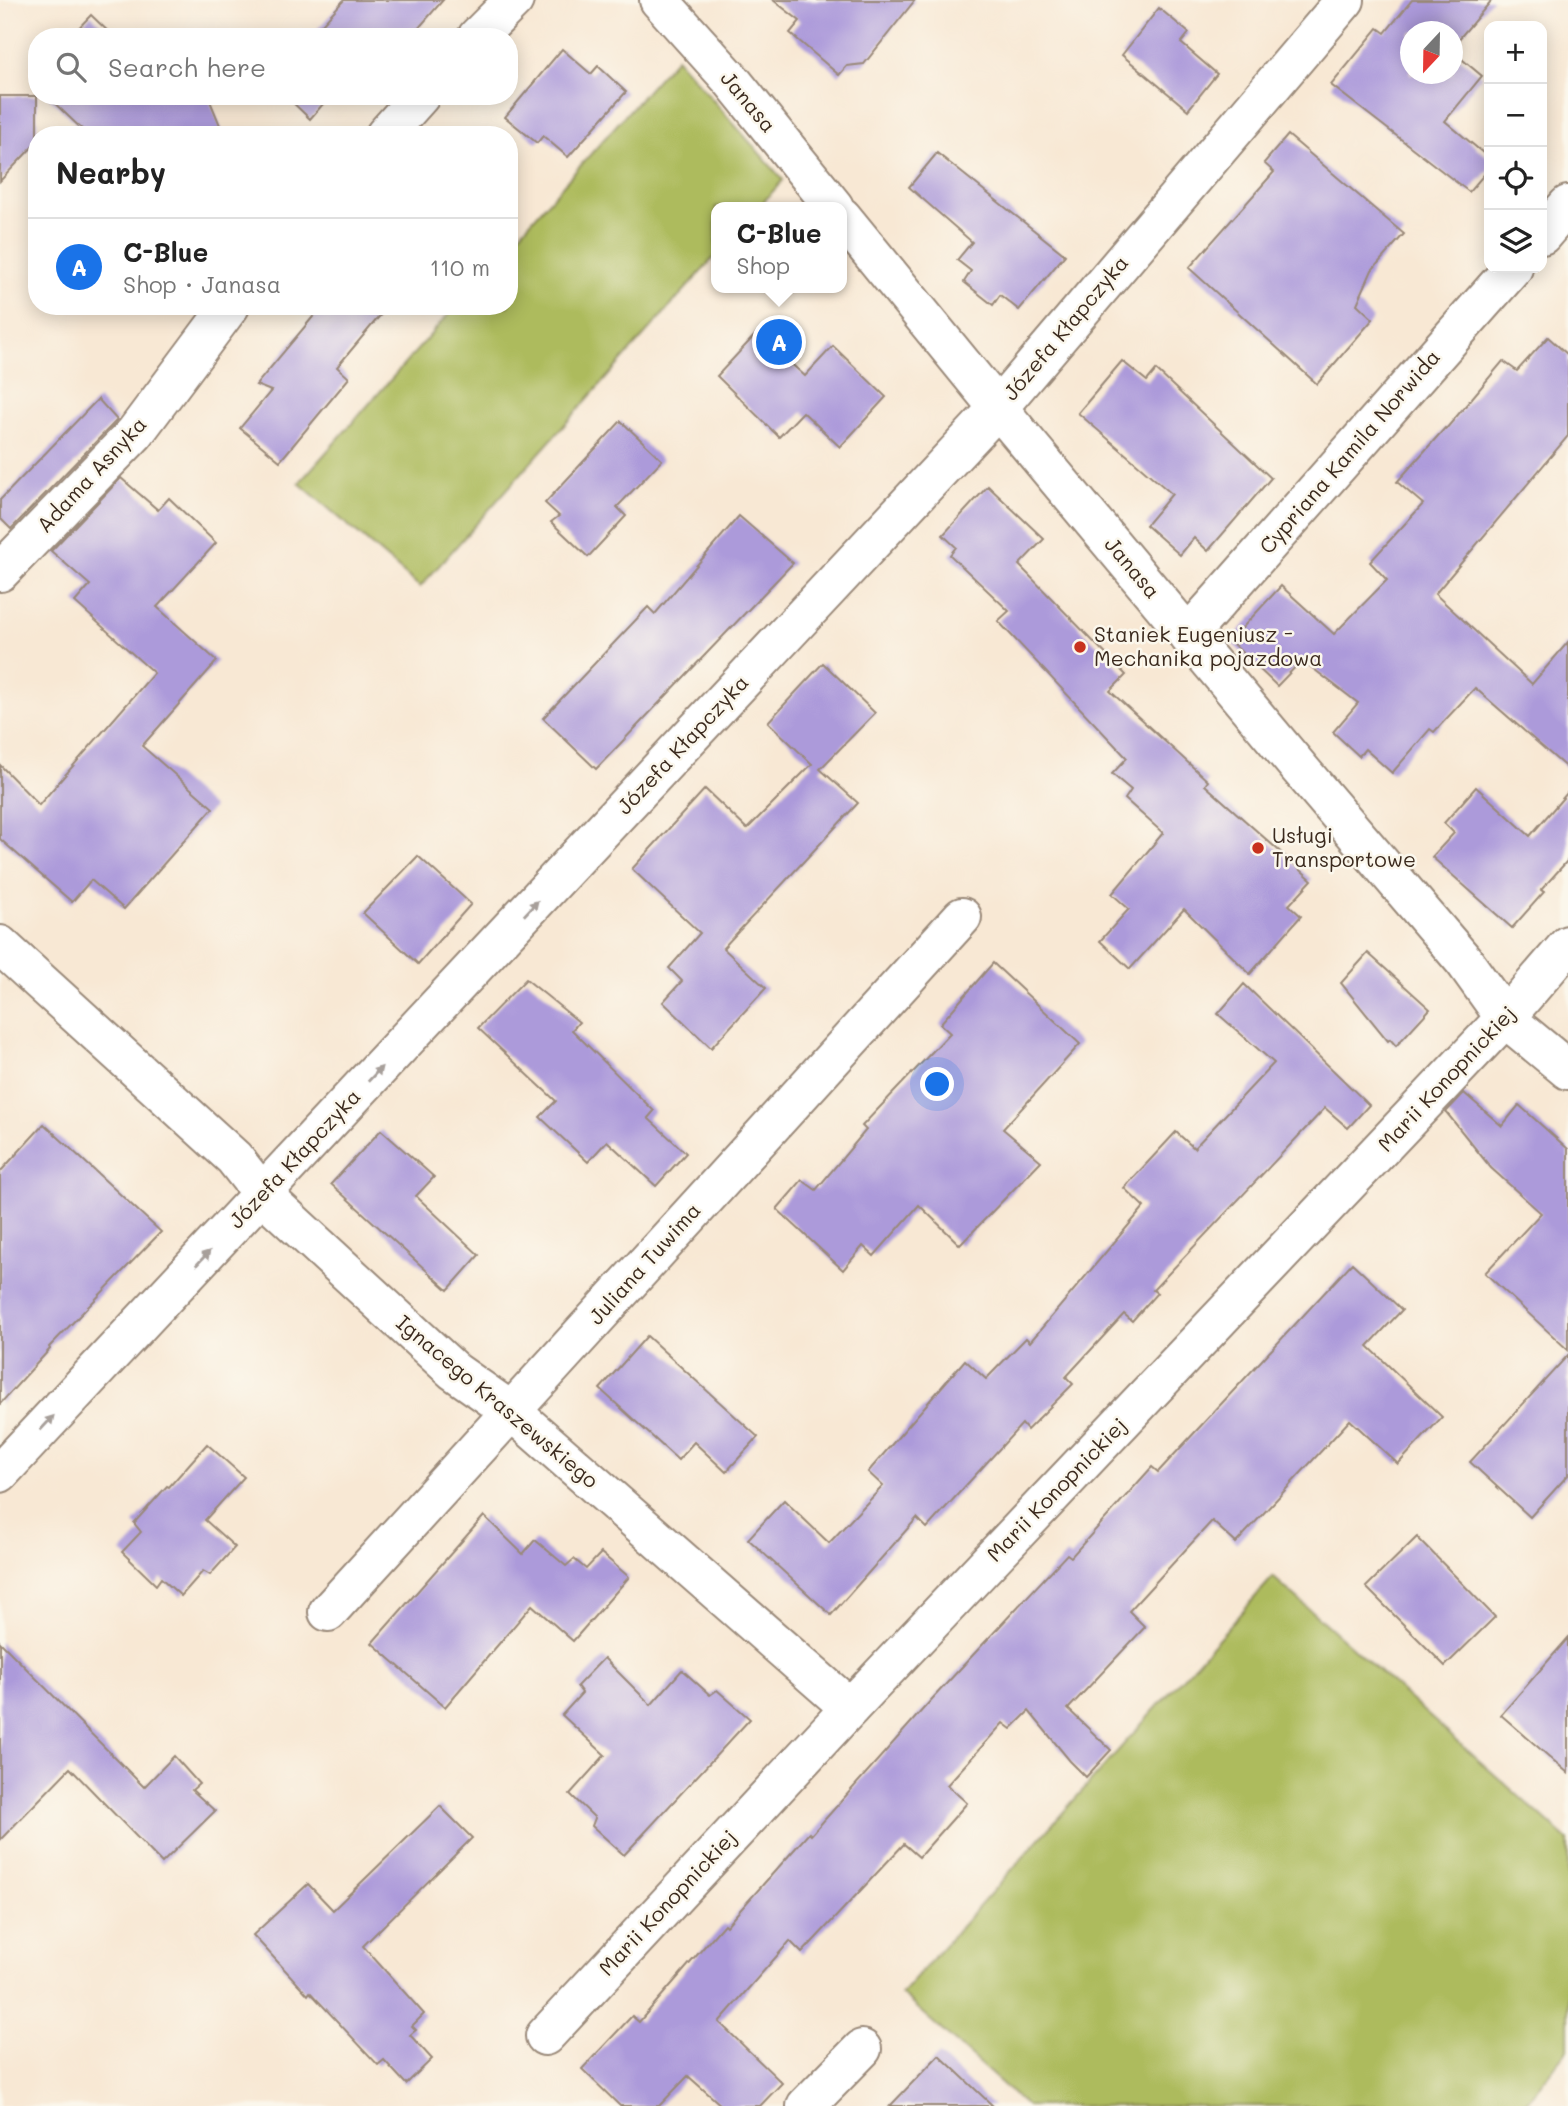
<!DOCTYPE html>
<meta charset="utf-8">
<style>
:root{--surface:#fff;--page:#f6f6f6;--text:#222;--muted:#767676;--line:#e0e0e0;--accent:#1a73e8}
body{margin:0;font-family:Mali,sans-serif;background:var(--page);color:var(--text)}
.controls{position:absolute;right:21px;top:21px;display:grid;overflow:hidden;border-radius:14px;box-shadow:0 4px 18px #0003}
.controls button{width:63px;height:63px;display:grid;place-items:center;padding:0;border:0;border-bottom:2px solid var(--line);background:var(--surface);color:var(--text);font:35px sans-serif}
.compass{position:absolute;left:1400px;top:21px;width:63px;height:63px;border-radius:50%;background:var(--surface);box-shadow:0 4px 18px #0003;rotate:202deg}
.you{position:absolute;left:938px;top:1085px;width:24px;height:24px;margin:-18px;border:5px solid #fff;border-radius:50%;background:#1a73e8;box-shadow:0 0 0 10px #1a73e833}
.badge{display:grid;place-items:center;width:46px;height:46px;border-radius:50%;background:var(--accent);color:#fff;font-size:23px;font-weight:700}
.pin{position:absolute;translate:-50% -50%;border:4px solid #fff;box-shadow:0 2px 7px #0006}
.popup{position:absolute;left:711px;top:202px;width:136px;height:91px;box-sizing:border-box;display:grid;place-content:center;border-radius:14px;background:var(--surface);filter:drop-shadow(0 2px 5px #0005);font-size:23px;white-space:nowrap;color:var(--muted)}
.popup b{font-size:26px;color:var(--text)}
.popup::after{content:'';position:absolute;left:50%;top:100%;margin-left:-14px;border:14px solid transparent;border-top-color:var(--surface)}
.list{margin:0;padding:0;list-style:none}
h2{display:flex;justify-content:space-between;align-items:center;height:91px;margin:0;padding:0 28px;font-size:30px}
h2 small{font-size:23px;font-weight:400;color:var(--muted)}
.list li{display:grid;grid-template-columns:46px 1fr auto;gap:21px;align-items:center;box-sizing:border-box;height:98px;padding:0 28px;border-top:2px solid var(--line)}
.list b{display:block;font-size:26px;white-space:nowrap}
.list p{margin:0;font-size:23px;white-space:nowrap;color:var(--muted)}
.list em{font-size:23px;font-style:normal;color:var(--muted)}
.icon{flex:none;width:38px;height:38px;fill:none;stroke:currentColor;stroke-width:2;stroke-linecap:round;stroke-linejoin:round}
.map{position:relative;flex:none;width:1568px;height:2106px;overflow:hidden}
.search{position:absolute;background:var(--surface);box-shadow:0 4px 18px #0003;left:28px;top:28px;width:490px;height:77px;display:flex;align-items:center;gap:18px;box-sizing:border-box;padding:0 24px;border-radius:28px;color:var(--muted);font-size:26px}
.panel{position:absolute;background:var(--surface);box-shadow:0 4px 18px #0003;left:28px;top:126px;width:490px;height:189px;border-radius:28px}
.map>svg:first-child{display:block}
.green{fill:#adbb5d;stroke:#74723e;stroke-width:2}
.building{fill:#ac9ada}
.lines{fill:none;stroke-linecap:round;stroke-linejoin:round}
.minor-casing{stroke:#9a8979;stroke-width:42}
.minor{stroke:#fff;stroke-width:38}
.oneway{fill:#a79f9a}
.poi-dot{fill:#c8321e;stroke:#fbf7ec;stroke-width:2.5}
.labels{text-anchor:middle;stroke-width:5;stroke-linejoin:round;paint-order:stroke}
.street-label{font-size:21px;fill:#3b2a1e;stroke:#fbf7ec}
.poi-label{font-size:21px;fill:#3b2a1e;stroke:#fbf7ec;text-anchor:start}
</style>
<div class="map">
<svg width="1568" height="2106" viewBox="0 0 1568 2106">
<rect width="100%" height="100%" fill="#fbf7ec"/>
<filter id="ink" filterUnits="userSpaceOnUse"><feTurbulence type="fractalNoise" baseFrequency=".0143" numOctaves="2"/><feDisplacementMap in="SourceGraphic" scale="14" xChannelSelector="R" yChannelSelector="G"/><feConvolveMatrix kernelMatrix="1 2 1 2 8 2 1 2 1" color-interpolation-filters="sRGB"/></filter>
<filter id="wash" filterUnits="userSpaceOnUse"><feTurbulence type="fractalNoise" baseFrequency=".00686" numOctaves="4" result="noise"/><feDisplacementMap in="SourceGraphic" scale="28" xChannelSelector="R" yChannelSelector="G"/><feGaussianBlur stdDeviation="1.57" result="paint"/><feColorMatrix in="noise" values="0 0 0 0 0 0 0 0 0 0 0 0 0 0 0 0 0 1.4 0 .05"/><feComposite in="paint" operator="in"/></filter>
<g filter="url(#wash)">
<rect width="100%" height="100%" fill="#f8e8d4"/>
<!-- green -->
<g class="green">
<path d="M676,58L783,180L759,207H716V255L420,587L299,483L456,306H509V246Z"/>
<path d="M1273,1577L1568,1840V2049L1523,2106H1027L901,1994Z"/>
</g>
<g id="blocks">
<!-- building -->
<g class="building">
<path d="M344,0H443L411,37H310Z"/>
<path d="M773,0H915L864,64L847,66L839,75L790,33L800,21Z"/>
<path d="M1412,0H1492L1452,47V32H1410V74H1452V51L1482,76L1445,121L1489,158V169L1469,192L1331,85L1378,28L1385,33Z"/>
<path d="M1159,8L1189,33L1181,43L1217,74L1188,110L1122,55Z"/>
<path d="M91,15L114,37H70Z"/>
<path d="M562,49L591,74L598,66L626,92L568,157L543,136L537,143L505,117Z"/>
<path d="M0,96H37V142L0,181Z"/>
<path d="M47,96H208L224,135H88Z"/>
<path d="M286,96H330L310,119Z"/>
<path d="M1288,135L1404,234L1372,270L1357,304L1373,319L1317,384L1189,268L1274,172L1264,163Z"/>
<path d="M937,153L1065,255L1019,310L1000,295L993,305L964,282L971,271L957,260L972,242L909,187Z"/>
<path d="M322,306H388L337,367L349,378L280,461L240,428L271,391L256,385Z"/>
<path d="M757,333L805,376L833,346L886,397L840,447L803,412L779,437L717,376Z"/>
<path d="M1548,337L1568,355V436L1435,594L1532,684L1568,642V769L1475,688L1434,732L1430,729L1392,773L1365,749L1359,756L1333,732L1358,703L1302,660L1277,686L1230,641L1281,586L1334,634L1387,580L1370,562L1423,504L1397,482L1445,428L1446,429L1503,361L1517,371Z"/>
<path d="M1122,361L1147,381L1156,370L1271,478L1208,551L1194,538L1180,555L1146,525L1172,494L1078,413Z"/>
<path d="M98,399L117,420L11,529L0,518V500Z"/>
<path d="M621,421L662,460L617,507L626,516L588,557L551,522L559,516L545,503Z"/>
<path d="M121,478L158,510L169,498L216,543L157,607L217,661L142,746L213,808L124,909L91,880L72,902L0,839V765L39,805L154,673L75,602L90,585L51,551Z"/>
<path d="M988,486L1044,539L1019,565L1126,675L1110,691L1208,781L1205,785L1312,880L1289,905L1301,916L1250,974L1184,909L1130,969L1100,941L1129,909L1112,894L1163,833L1125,799L1131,790L1112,774L1127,758L998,621L1009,611L950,555L956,547L943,535Z"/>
<path d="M739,516L793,563L596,769L543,718L648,607L655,614Z"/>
<path d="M823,663L875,713L820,769L858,803L723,948L766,988L711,1048L663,1002L682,981L669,968L700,933L632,869L705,789L747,829L812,764L768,722Z"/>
<path d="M1476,787L1530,836L1568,792V860L1541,890L1544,892L1512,928L1432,857L1454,833L1444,823Z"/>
<path d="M418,856L471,904L418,964L363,913Z"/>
<path d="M1368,953L1430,1009L1396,1046L1390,1039L1388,1041L1341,983Z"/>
<path d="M993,963L1080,1044L1003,1129L1041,1161L960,1245L919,1205L874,1256L863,1246L843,1270L777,1209L802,1180L816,1190L866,1130L862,1126L950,1033L940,1024Z"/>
<path d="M526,979L579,1022L572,1030L654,1111L648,1118L686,1153L656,1186L607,1141L588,1162L540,1117L556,1101L478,1028Z"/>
<path d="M1244,984L1369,1105L1348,1128L1325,1108L1153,1290L1157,1293L1132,1321L1124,1314L1066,1377L1073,1384L1027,1430L1022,1424L927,1528L917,1518L831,1615L748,1539L784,1500L829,1543L883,1486L868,1472L965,1360L986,1379L1026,1338L1030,1342L1144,1207L1124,1188L1176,1132L1194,1148L1274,1063L1218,1014Z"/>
<path d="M1464,1093L1502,1126L1519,1105L1568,1149V1350L1485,1273L1541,1213L1491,1168L1446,1112Z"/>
<path d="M44,1124L161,1232L49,1347L50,1349L0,1404V1172Z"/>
<path d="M381,1130L434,1177L416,1196L479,1255L448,1290L331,1184Z"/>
<path d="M1352,1263L1402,1310L1368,1346L1442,1417L1398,1464L1350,1420L1236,1543L1212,1521L1129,1611L1145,1627L1068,1709L1111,1750L1086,1777L1070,1761L1029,1711L1011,1729L1003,1723L947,1785L967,1803L919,1857L904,1844L802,1953L790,1941L719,2022L782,2083L760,2106H722L688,2076L659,2106H620L582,2069L632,2016L639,2022L724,1924L726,1926L809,1833L811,1835L933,1698L1067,1554L1071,1557L1152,1467L1158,1472Z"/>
<path d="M647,1336L758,1437L726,1472L694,1442L678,1460L600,1389Z"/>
<path d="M1568,1355V1475L1530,1517L1470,1462Z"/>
<path d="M207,1444L244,1477L205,1520L235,1547L210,1575L203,1571L181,1596L161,1578L156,1585L122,1552L141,1532L134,1523L167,1486L169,1487Z"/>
<path d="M484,1516L523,1554L535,1540L566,1566L574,1559L586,1569L601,1553L629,1577L573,1641L532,1605L445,1707L372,1643Z"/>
<path d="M1417,1537L1495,1617L1445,1666L1366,1587Z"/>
<path d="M1568,1638V1773L1501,1715Z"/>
<path d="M0,1642L144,1787L174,1756L199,1784L192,1790L215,1811L162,1863L70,1768L0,1840Z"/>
<path d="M604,1658L651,1705L682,1670L710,1695L717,1690L750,1719L624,1855L592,1826L595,1818L570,1794L605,1755L562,1715L582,1693L577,1686Z"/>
<path d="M440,1806L472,1838L363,1946L424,2014L412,2026L416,2030L410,2035L432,2059L406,2084L384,2060L378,2065L310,1992L308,1995L253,1935L308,1884L333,1910Z"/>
<path d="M939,2055L993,2106H890Z"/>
</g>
</g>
</g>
<g filter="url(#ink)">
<use href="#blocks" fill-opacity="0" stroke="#9a8979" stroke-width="2"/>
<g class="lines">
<!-- minor casing -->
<g class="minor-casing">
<g id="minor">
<path d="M659,0L733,82L834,207"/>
<path d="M477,37L514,0"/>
<path d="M385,135L420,96"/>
<path d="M842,217L998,408L1300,769L1464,961L1505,1018L1568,1070"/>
<path d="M1542,235L1568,205"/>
<path d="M0,572L135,433L230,306"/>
<path d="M1188,635L1513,268"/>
<path d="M0,945L234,1158L263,1195L454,1371L511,1411L850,1708"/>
<path d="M0,1473L998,408L1345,0"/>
<path d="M328,1612L962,917"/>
<path d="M545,2036L850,1708L1505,1018L1568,945"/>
<path d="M806,2106L862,2049"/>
</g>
</g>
<!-- minor -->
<use href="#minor" class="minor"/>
</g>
<!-- one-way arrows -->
<defs><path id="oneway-solid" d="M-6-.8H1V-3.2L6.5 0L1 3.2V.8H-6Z" transform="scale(1.75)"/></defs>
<g class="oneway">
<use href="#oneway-solid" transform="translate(531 908) rotate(-47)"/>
<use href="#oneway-solid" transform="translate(375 1074) rotate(-47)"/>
<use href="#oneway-solid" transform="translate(203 1258) rotate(-47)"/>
<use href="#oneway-solid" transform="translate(47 1423) rotate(-47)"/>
</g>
</g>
<!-- markers -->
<g class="poi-dot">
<circle cx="1080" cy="647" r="7"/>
<circle cx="1258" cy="848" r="7"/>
</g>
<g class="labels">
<!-- street labels -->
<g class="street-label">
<text transform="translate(748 102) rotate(50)" y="7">Janasa</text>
<text transform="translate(1066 328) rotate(-50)" y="7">Józefa Kłapczyka</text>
<text transform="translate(1350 452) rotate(-49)" y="7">Cypriana Kamila Norwida</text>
<text transform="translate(92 475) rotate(-47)" y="7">Adama Asnyka</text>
<text transform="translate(1132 568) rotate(50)" y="7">Janasa</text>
<text transform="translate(683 745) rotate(-47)" y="7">Józefa Kłapczyka</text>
<text transform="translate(1447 1079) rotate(-47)" y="7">Marii Konopnickiej</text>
<text transform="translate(295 1159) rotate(-47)" y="7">Józefa Kłapczyka</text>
<text transform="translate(645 1264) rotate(-48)" y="7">Juliana Tuwima</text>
<text transform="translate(497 1402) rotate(40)" y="7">Ignacego Kraszewskiego</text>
<text transform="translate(1057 1490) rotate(-46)" y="7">Marii Konopnickiej</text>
<text transform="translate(668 1903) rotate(-47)" y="7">Marii Konopnickiej</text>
</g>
<!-- poi labels -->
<g class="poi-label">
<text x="1094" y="642">Staniek Eugeniusz -<tspan x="1094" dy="24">Mechanika pojazdowa</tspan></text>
<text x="1272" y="843">Usługi<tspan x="1272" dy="24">Transportowe</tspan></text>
</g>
</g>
</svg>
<div class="controls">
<button>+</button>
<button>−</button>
<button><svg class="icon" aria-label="locate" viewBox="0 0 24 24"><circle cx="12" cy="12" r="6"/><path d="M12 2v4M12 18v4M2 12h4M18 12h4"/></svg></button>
<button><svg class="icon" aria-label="layers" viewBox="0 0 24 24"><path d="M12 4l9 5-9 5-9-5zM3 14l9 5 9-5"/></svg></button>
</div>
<svg class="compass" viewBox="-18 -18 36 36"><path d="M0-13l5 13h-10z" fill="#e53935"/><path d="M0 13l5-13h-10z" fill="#767676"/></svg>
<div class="you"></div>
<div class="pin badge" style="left:779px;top:342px">A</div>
<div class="popup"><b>C-Blue</b>Shop</div>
<div class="search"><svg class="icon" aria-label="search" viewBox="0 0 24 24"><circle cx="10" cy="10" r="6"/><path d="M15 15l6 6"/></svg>Search here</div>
<section class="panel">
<h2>Nearby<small></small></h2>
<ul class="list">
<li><span class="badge">A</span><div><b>C-Blue</b><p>Shop · Janasa</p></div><em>110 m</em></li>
</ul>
</section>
</div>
